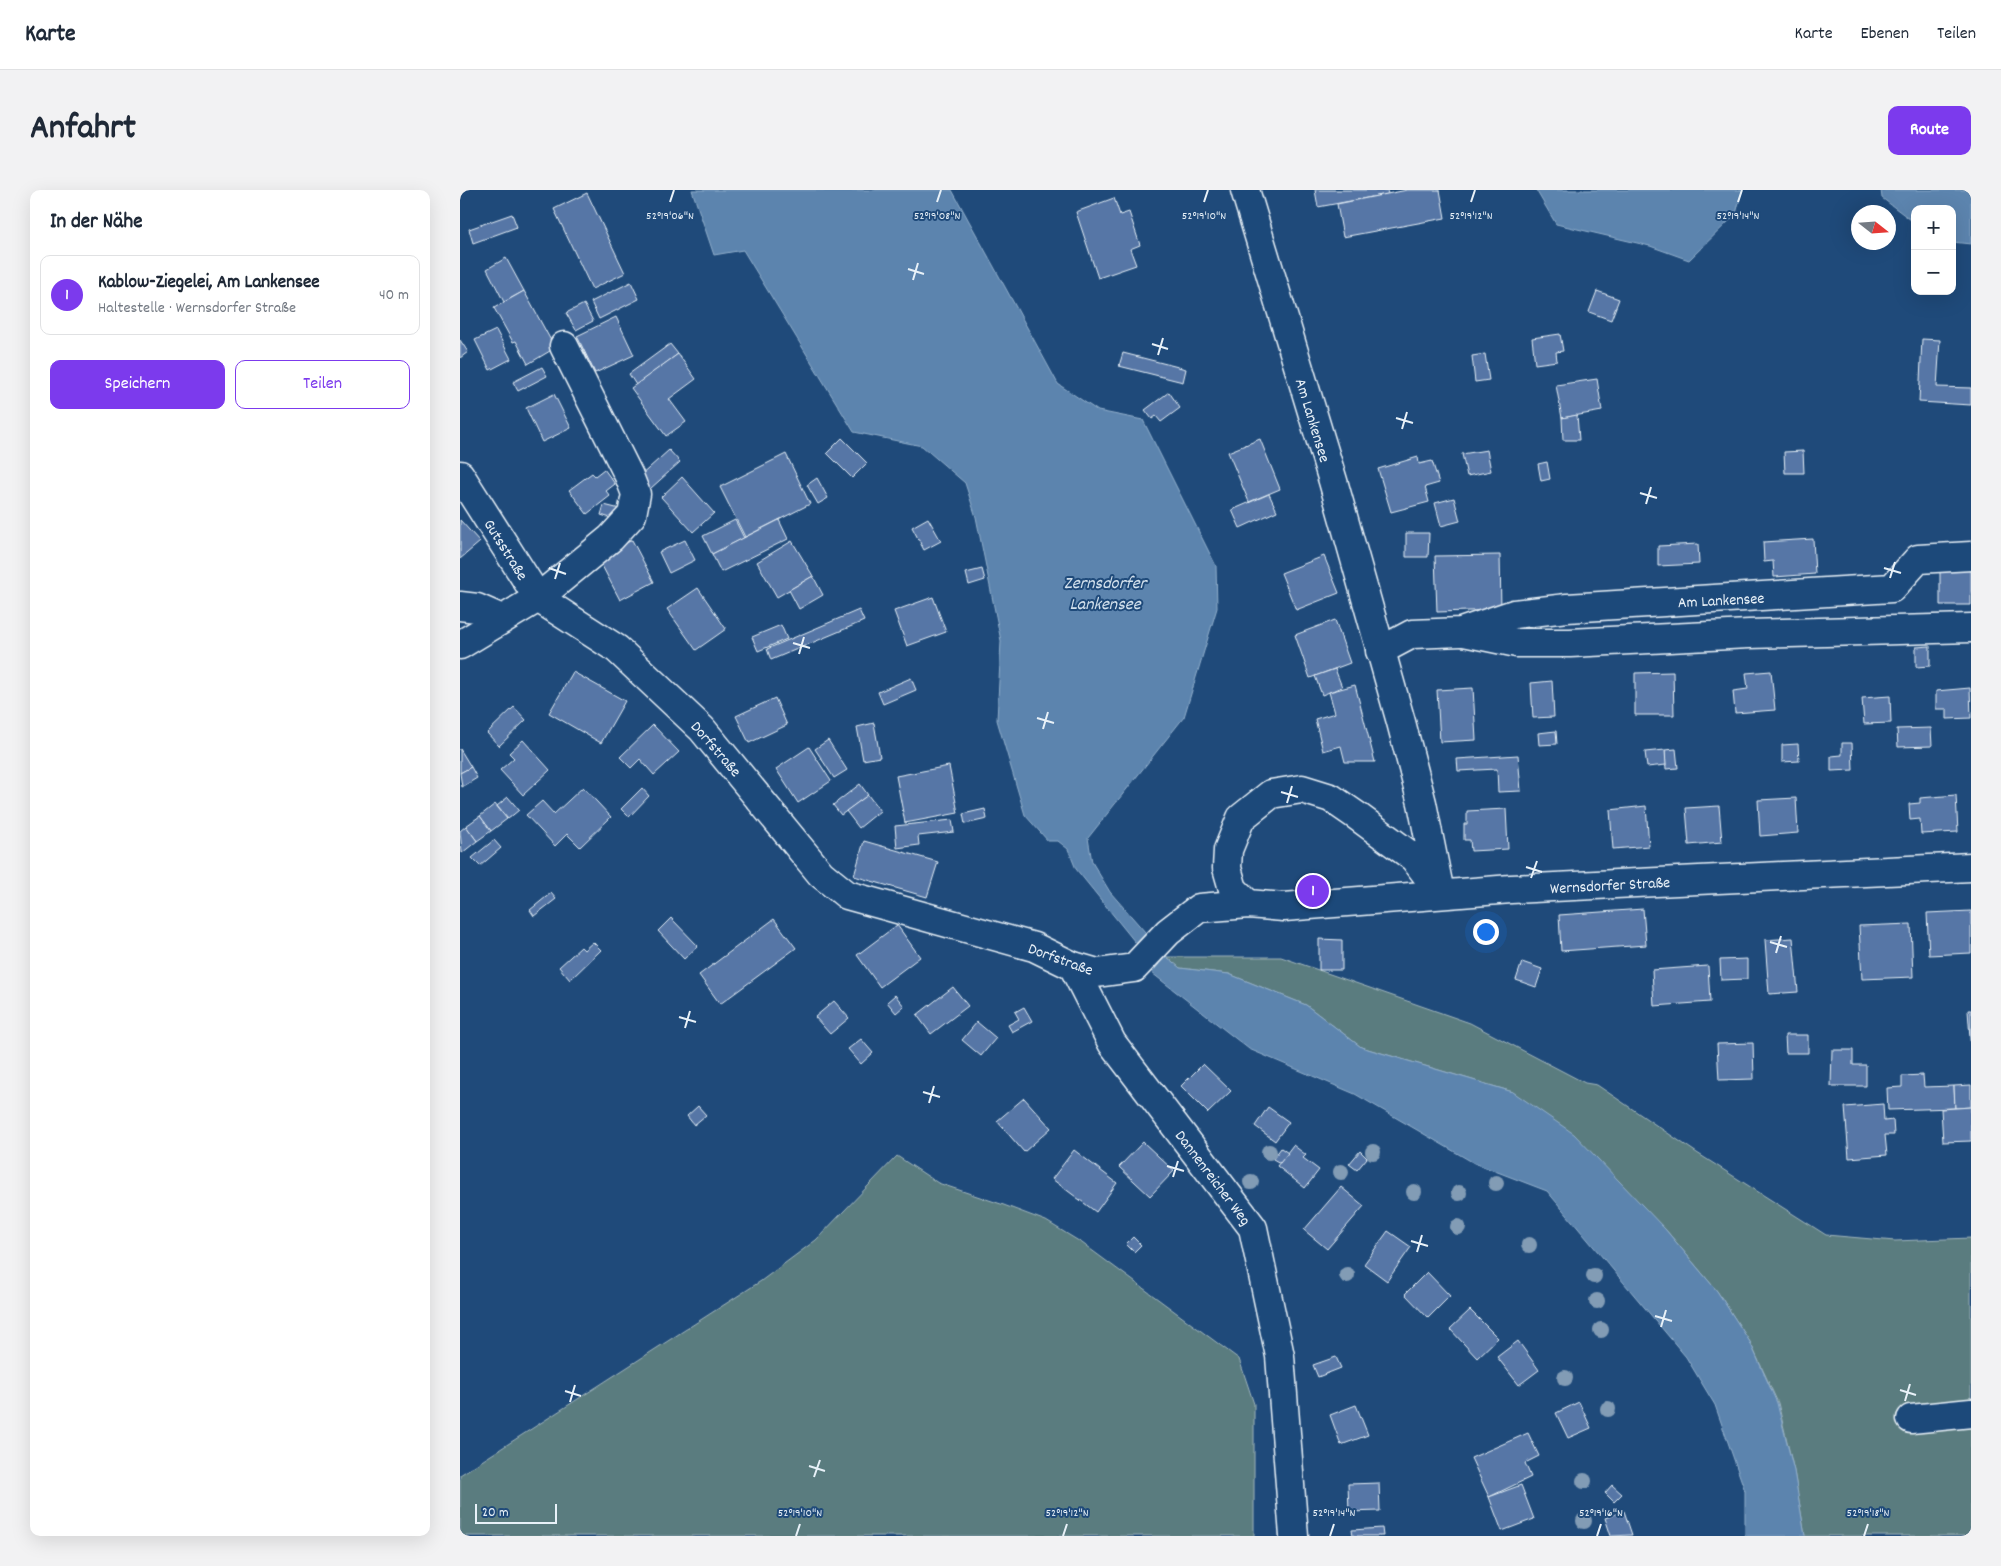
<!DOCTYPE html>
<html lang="de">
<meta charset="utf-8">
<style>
:root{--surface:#fff;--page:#f2f2f3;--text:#1f2937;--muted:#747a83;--line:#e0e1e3;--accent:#7c3aed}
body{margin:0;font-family:Dekko,sans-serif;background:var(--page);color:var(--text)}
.controls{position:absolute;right:15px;top:15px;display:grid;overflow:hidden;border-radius:10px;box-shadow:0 5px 20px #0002}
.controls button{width:45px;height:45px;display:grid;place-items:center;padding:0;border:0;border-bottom:1px solid var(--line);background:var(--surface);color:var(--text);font:25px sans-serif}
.compass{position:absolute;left:1391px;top:15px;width:45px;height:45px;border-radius:50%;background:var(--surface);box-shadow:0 5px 20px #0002;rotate:107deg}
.scale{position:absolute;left:15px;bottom:12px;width:82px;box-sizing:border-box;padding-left:5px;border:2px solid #e8f1f8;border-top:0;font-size:14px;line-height:18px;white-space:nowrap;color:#e8f1f8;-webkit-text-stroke:4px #1f4a7a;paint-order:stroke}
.you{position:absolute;left:1025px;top:741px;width:18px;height:18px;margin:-12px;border:4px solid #fff;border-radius:50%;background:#1a73e8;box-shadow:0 0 0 8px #1a73e833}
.badge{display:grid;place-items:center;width:32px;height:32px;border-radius:50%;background:var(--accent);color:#fff;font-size:16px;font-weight:700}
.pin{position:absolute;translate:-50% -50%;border:2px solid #fff;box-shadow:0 1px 5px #0006}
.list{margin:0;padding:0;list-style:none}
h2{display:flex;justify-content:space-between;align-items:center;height:65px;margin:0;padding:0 20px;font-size:21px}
h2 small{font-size:16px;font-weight:400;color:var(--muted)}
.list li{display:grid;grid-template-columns:32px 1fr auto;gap:15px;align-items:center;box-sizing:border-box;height:80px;margin:0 10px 10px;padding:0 10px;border:1px solid var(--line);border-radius:10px}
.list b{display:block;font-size:19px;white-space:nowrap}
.list p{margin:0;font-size:16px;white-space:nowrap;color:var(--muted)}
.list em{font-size:16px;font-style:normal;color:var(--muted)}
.actions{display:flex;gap:10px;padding:15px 20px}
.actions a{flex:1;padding:11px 0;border:1px solid var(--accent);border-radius:10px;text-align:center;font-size:18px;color:var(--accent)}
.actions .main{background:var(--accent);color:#fff}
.map{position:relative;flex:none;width:1511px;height:1346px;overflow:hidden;border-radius:10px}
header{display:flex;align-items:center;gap:30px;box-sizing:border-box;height:70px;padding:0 25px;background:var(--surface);border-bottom:1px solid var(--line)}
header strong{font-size:24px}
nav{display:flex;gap:28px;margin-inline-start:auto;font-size:18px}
.intro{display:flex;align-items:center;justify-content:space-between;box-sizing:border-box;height:120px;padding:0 30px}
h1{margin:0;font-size:35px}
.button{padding:12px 22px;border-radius:10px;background:var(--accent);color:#fff;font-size:18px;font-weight:700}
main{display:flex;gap:30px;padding:0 30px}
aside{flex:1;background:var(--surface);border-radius:10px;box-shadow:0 5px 20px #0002}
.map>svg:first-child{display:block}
.green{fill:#5a7b7f;stroke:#a1b6bc}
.water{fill:#5b84ae;stroke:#93b0cc}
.building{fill:#5676a6;stroke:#e8f1f8}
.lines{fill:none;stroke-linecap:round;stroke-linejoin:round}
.minor-casing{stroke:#e8f1f8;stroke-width:31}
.minor{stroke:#1f4a7a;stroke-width:28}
.tree{fill:#829cb5}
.ticks{fill:none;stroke:#e8f1f8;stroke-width:2}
.labels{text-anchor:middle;stroke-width:4;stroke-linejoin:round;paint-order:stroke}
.street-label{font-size:16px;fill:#e8f1f8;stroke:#1f4a7a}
.water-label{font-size:18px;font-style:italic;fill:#d3e1ed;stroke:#1f4a7a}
.ticks-label{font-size:12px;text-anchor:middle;fill:#e8f1f8;stroke:#1f4a7a;stroke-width:4;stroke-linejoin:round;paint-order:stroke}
</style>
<header>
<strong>Karte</strong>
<nav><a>Karte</a><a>Ebenen</a><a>Teilen</a></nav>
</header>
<div class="intro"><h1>Anfahrt</h1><a class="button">Route</a></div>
<main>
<aside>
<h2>In der Nähe<small></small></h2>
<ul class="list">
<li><span class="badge">1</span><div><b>Kablow-Ziegelei, Am Lankensee</b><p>Haltestelle · Wernsdorfer Straße</p></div><em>40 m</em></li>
</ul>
<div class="actions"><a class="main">Speichern</a><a>Teilen</a></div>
</aside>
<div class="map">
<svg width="1511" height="1346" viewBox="0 0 1511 1346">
<rect width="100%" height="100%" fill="#1f4a7a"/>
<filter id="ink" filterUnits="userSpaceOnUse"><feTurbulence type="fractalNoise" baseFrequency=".02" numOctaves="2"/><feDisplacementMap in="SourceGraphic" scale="10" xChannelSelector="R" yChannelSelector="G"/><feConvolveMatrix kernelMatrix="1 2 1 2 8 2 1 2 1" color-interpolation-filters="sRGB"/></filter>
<g filter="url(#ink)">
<!-- green -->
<g class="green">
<path d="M707,767H821L1010,833L1125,893L1137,895L1237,963L1366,1045L1435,1051L1511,1048V1346H1345L1334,1281L1318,1213L1290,1152L1257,1101L1205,1039L1053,902L901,857L846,815L769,784L720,778Z"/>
<path d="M437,966L478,993L541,1014L586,1031L622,1053L779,1169L794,1214V1346H0V1285L301,1091L356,1050Z"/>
</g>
<!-- water -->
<g class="water">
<path d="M232,0H492L598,194L638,221L683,230L756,376L757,418L724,527L628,648L632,672L650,702L707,767L720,778L769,784L846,815L901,857L1053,902L1114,944L1205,1039L1257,1101L1290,1152L1317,1213L1334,1281L1345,1346H1285V1301L1255,1215L1226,1167L1087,1001L1014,973L895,904L789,859L692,783L699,774L675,752L616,679L608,659L598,651H588L565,625L537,530L541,451L516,327L505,293L462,256L394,242L283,60L254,65Z"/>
<path d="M1076,0H1282L1276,24L1229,70L1190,56L1096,34Z"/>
<path d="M1421,0H1511V54L1492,52V19H1455V33L1422,8Z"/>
</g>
<!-- building -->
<g class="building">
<path d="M855,0H927L928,4L858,17Z"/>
<path d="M947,0H980L985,28L883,47L877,14Z"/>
<path d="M127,3L165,83L132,99L94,19Z"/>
<path d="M654,8L660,25L669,22L680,55L670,59L676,75L638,88L616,22Z"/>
<path d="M52,24L57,37L13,53L9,39Z"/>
<path d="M46,68L64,101L44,112L27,79Z"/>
<path d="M171,92L179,109L139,129L131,112Z"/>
<path d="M64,101L95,158L68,174L56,151L53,152L34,118Z"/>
<path d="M1137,101L1159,109L1151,130L1129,122Z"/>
<path d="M124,114L133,131L116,140L106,123Z"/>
<path d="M156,127L174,165L135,183L117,146Z"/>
<path d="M36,140L51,169L30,180L15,150Z"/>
<path d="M1100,144L1103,161L1096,162L1097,171L1075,174L1072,148Z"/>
<path d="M1462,149L1480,150L1477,197L1511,198V215L1459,212Z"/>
<path d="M0,150L8,162L0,168Z"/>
<path d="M210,154L218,164L176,195L169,184Z"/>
<path d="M663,163L726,179L723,192L659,176Z"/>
<path d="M218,164L236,189L209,209L226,232L206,246L171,198Z"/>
<path d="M1025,164L1029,190L1015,192L1012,166Z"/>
<path d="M82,177L87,186L58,201L53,192Z"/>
<path d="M1137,189L1142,221L1102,228L1096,195Z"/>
<path d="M709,202L720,218L701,232L696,226L692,229L685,220Z"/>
<path d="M94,204L111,238L82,252L66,218Z"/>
<path d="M1117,225L1119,250H1103L1102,228Z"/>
<path d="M382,248L407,273L392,288L367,263Z"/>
<path d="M800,249L820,299L789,312L768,262Z"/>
<path d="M209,260L220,272L190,299L179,287Z"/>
<path d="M1027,260L1031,281L1007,286L1002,264Z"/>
<path d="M1343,261L1344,283H1325L1324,262Z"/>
<path d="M326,264L350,314L285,347L260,297Z"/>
<path d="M958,267L959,274L972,271L979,293L965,297L969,312L931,322L918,279Z"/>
<path d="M1087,272L1090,289L1081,291L1078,274Z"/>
<path d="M144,279L155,294L146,301L150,306L127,324L109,300L132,283L135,286Z"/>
<path d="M222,287L254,323L233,342L201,307Z"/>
<path d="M357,288L368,308L358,314L347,295Z"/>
<path d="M809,304L817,321L780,338L772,320Z"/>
<path d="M994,308L1000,331L981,336L975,313Z"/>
<path d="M144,315L160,319L157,330L141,325Z"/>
<path d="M468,328L481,351L464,360L452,337Z"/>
<path d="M0,330L20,352L0,369Z"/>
<path d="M275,330L284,348L252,364L243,346Z"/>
<path d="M319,330L328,349L261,382L252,364Z"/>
<path d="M946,343H969L968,367H946Z"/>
<path d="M1353,349L1355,384L1314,387L1313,371L1304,372L1303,352Z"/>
<path d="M172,350L194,392L160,410L138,368Z"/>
<path d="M225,350L235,370L209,383L199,362Z"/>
<path d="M332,351L353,386L317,407L297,372Z"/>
<path d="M1238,354L1239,374L1198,376V356Z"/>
<path d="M1040,365L1041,420L977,422L975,366Z"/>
<path d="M864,366L879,403L836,420L821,383Z"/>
<path d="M1511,376V415H1480V377Z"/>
<path d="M522,379L525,390L509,395L506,383Z"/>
<path d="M353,386L363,405L339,419L329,400Z"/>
<path d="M238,398L266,439L236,460L207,419Z"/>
<path d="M473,407L486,442L447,456L434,421Z"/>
<path d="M399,420L404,431L311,470L307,459Z"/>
<path d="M875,430L890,473L850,488L835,445Z"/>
<path d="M321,435L327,449L298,461L292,447Z"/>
<path d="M1470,456V476L1456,477V457Z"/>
<path d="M875,479L882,497L862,505L855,486Z"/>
<path d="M1311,481L1315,520L1275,523L1273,501L1288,499L1286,483Z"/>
<path d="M113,482L165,511L141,553L89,523Z"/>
<path d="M1213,482L1214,525H1175V483Z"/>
<path d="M451,488L456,500L423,514L418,502Z"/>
<path d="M1092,491L1094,527L1073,528L1071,493Z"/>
<path d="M895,495L915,572H885L881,556L863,561L855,529L875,523L869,502Z"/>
<path d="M1013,498L1016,550L980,552L977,500Z"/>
<path d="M1510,498L1511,528L1487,529V519H1476V501Z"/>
<path d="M1430,506L1431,533L1404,534L1402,508Z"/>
<path d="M315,508L327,535L289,553L276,526Z"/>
<path d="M54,517L66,530L39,556L27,543Z"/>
<path d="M414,533L420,567L403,570L397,537Z"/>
<path d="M193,535L219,562L194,585L180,569L171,578L160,567Z"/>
<path d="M1471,538L1472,556L1438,557L1437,539Z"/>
<path d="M1096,541L1097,554L1079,555L1078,543Z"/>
<path d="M63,550L90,580L63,605L40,580L54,568L49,563Z"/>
<path d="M368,550L387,580L374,588L355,559Z"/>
<path d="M1382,553H1392L1393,580L1371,581V566L1382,565Z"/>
<path d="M1338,554L1339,571L1322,572V555Z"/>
<path d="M349,557L371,591L338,613L316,579Z"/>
<path d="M0,559L11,577L0,583Z"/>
<path d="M1216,559L1218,578L1206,579L1205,560Z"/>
<path d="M1205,560L1206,575L1187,577L1185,562Z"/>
<path d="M1058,565L1061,601L1038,602L1037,579L998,581L997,569Z"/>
<path d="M489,576L498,623L445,633L436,586Z"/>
<path d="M11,577L17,588L2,597L0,583Z"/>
<path d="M400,594L408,605L381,625L373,615Z"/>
<path d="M123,597L151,627L120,657L107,644L95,656L66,625L82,611L94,624Z"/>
<path d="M182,598L189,606L169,627L161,619Z"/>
<path d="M408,605L420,621L399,638L386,621Z"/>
<path d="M1496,605L1498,642L1461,644L1460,629L1450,630L1449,614L1460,613V608Z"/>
<path d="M48,607L59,620L48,629L37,616Z"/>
<path d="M1336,608L1338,643L1300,646L1298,610Z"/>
<path d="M35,614L47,629L31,641L20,626Z"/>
<path d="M1186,616L1189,656L1153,659L1150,620Z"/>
<path d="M1259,616L1262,652L1229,655L1226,618Z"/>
<path d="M525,619L527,629L505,634L503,624Z"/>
<path d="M1046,619L1048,659L1011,661L1010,650H1004V634H1007V621Z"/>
<path d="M20,626L31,641L17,651L6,636Z"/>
<path d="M492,630L494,642L458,646L459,655L437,658L435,636Z"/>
<path d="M6,636L17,651L2,663L0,641Z"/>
<path d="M34,650L41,658L20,676L12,668Z"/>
<path d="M404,651L478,672L467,707L394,686Z"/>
<path d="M91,703L96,709L74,726L70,720Z"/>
<path d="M1183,719L1186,755L1101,761L1099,725Z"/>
<path d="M1511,721V763L1469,765L1467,723Z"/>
<path d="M211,728L238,756L224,769L198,741Z"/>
<path d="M314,729L336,758L260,814L239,785Z"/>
<path d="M1451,734L1453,787L1402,789L1399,736Z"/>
<path d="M437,735L460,767L420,797L397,765Z"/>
<path d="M1333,748L1338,802L1309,804L1305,750Z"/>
<path d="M859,749L882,750V780H859Z"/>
<path d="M133,752L141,760L110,790L99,777L121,757L124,760Z"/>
<path d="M1287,769V789L1261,790L1260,770Z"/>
<path d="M1062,772L1082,779L1076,797L1056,790Z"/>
<path d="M1248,776L1250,812L1194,816L1192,780Z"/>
<path d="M493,797L508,816L471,844L457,825Z"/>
<path d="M435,805L444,816L436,823L427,812Z"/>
<path d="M374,811L389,828L370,844L355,827Z"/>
<path d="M564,817L572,831L552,842L548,835L559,829L555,822Z"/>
<path d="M1508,820H1511V862Z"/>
<path d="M517,832L536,848L521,866L502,850Z"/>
<path d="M1325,845H1348V863H1326Z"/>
<path d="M401,849L413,863L401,874L388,859Z"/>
<path d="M1293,853L1294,889L1259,890L1257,854Z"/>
<path d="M1372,860H1393V875H1406V896H1371Z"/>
<path d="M743,874L771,901L748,923L721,896Z"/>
<path d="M1463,885L1464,897L1494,896L1495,918L1428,920L1427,898L1442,897V886Z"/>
<path d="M1511,895V917L1495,918L1494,896Z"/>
<path d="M564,908L591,938L564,962L537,931Z"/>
<path d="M1423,914L1424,931L1433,930L1434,945H1425L1427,965L1389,968L1385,917Z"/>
<path d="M238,916L246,925L234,935L227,926Z"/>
<path d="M808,917L829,932L815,951L795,936Z"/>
<path d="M1511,917V951L1483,952L1481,919Z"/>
<path d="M683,952L714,981L690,1006L659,977Z"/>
<path d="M833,955L846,965L843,968L859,980L845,998L817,976Z"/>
<path d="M821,958L828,963L820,973L813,969Z"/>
<path d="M614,960L657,993L636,1022L592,989Z"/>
<path d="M900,961L907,968L897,980L889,974Z"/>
<path d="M881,997L904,1016L867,1059L844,1040Z"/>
<path d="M928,1041L951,1057L927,1091L904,1074Z"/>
<path d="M673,1047L681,1055L674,1062L666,1054Z"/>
<path d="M967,1082L990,1106L968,1128L945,1104Z"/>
<path d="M1010,1120L1038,1148L1017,1168L990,1139Z"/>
<path d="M1058,1151L1079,1180L1059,1195L1037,1167Z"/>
<path d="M876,1167L881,1178L858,1187L853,1175Z"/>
<path d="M1119,1212L1131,1238L1108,1248L1096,1223Z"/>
<path d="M896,1215L908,1245L881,1255L870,1225Z"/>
<path d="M1068,1243L1079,1266L1065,1273L1071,1287L1029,1307L1011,1268Z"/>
<path d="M919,1293L920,1321L889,1322L888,1294Z"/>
<path d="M1061,1295L1074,1329L1042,1341L1029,1307Z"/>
<path d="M1152,1295L1162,1304L1154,1312L1145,1303Z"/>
<path d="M1164,1321L1172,1345L1151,1346L1145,1328Z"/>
<path d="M922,1338L923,1346H893L892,1340Z"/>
</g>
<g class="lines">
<!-- minor casing -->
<g class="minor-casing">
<g id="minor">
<path d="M785,0L873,291L941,532L962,613L980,703"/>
<path d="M0,285L78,408L157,459L242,539L361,684L387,705L574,757L613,776L637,783L674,778L708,742L739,718L788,714L824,717L1051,699L1511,677"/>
<path d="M0,416L17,418L42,429"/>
<path d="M1004,442L1057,453H1110L1289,444L1511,438"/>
<path d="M0,455L78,408L151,348L172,325L176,304L169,286L104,156"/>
<path d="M920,461L952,444L1001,442L1054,424L1107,418L1432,398L1458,369L1511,366"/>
<path d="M788,714L773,699L767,678L768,660L781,628L811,604L842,599L871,608L897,626L954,668L975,696"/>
<path d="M613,776L652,853L793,1038L820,1166L834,1346"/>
<path d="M1451,1229L1511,1223"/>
</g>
</g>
<!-- minor -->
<use href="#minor" class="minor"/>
</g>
<!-- trees -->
<g class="tree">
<circle cx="809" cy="962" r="8"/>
<circle cx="913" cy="962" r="8"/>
<circle cx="881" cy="982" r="8"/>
<circle cx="791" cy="992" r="8"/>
<circle cx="1036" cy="993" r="8"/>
<circle cx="954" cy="1002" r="8"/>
<circle cx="999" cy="1003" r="8"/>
<circle cx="998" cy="1037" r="8"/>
<circle cx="1069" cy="1055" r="8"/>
<circle cx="887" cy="1085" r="8"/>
<circle cx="1134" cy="1086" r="8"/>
<circle cx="1137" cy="1111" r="8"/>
<circle cx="1141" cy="1140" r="8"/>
<circle cx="1105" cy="1188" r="8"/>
<circle cx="1148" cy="1219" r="8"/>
<circle cx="1124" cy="1291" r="8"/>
<circle cx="1124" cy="1331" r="8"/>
</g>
</g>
<!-- ticks -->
<path class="ticks" d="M210,12L214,0M477,12L481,0M744,12L748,0M1011,12L1015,0M1278,12L1282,0M448,79L464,84M453,90L458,73M692,154L708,159M698,165L703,148M936,228L953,233M942,239L947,222M1180,303L1197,308M1186,314L1191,297M89,378L106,384M1424,378L1441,383M1430,388L1435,372M95,389L100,373M333,453L350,458M339,464L344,447M577,528L594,533M583,539L588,522M821,602L838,607M827,613L832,596M1066,677L1082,682M1071,688L1077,671M1310,752L1327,757M1316,763L1321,746M219,827L236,832M225,838L230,821M463,902L480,907M469,913L474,896M707,976L724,981M713,987L718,971M951,1051L968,1056M957,1062L962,1045M1195,1126L1212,1131M1201,1137L1206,1120M1440,1200L1456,1205M105,1201L121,1206M1445,1211L1450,1194M110,1212L115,1195M349,1276L365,1281M354,1287L360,1270M336,1346L340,1334M603,1346L607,1334M870,1346L874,1334M1137,1346L1141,1334M1404,1346L1408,1334"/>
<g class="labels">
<!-- street labels -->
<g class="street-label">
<text transform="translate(854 230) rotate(73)" y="6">Am Lankensee</text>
<text transform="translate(47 359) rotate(58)" y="6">Gutsstraße</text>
<text transform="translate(1261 409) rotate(-3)" y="6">Am Lankensee</text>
<text transform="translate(257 558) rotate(49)" y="6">Dorfstraße</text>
<text transform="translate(1150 694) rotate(-3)" y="6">Wernsdorfer Straße</text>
<text transform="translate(601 768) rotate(20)" y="6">Dorfstraße</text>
<text transform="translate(754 987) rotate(53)" y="6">Dannenreicher Weg</text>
</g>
<!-- water labels -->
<g class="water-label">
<text x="645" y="398">Zernsdorfer<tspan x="645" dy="21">Lankensee</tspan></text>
</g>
</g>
<g class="ticks-label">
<text x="210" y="29">52°19'06"N</text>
<text x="477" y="29">52°19'08"N</text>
<text x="744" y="29">52°19'10"N</text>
<text x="1011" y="29">52°19'12"N</text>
<text x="1278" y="29">52°19'14"N</text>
<text x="340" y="1326">52°19'10"N</text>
<text x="607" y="1326">52°19'12"N</text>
<text x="874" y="1326">52°19'14"N</text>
<text x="1141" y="1326">52°19'16"N</text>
<text x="1408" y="1326">52°19'18"N</text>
</g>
</svg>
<div class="controls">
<button>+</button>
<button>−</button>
</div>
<svg class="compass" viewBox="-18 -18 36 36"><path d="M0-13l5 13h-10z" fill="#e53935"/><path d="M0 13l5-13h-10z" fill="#747a83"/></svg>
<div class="scale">20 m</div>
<div class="you"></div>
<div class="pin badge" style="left:853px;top:701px">1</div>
</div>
</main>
